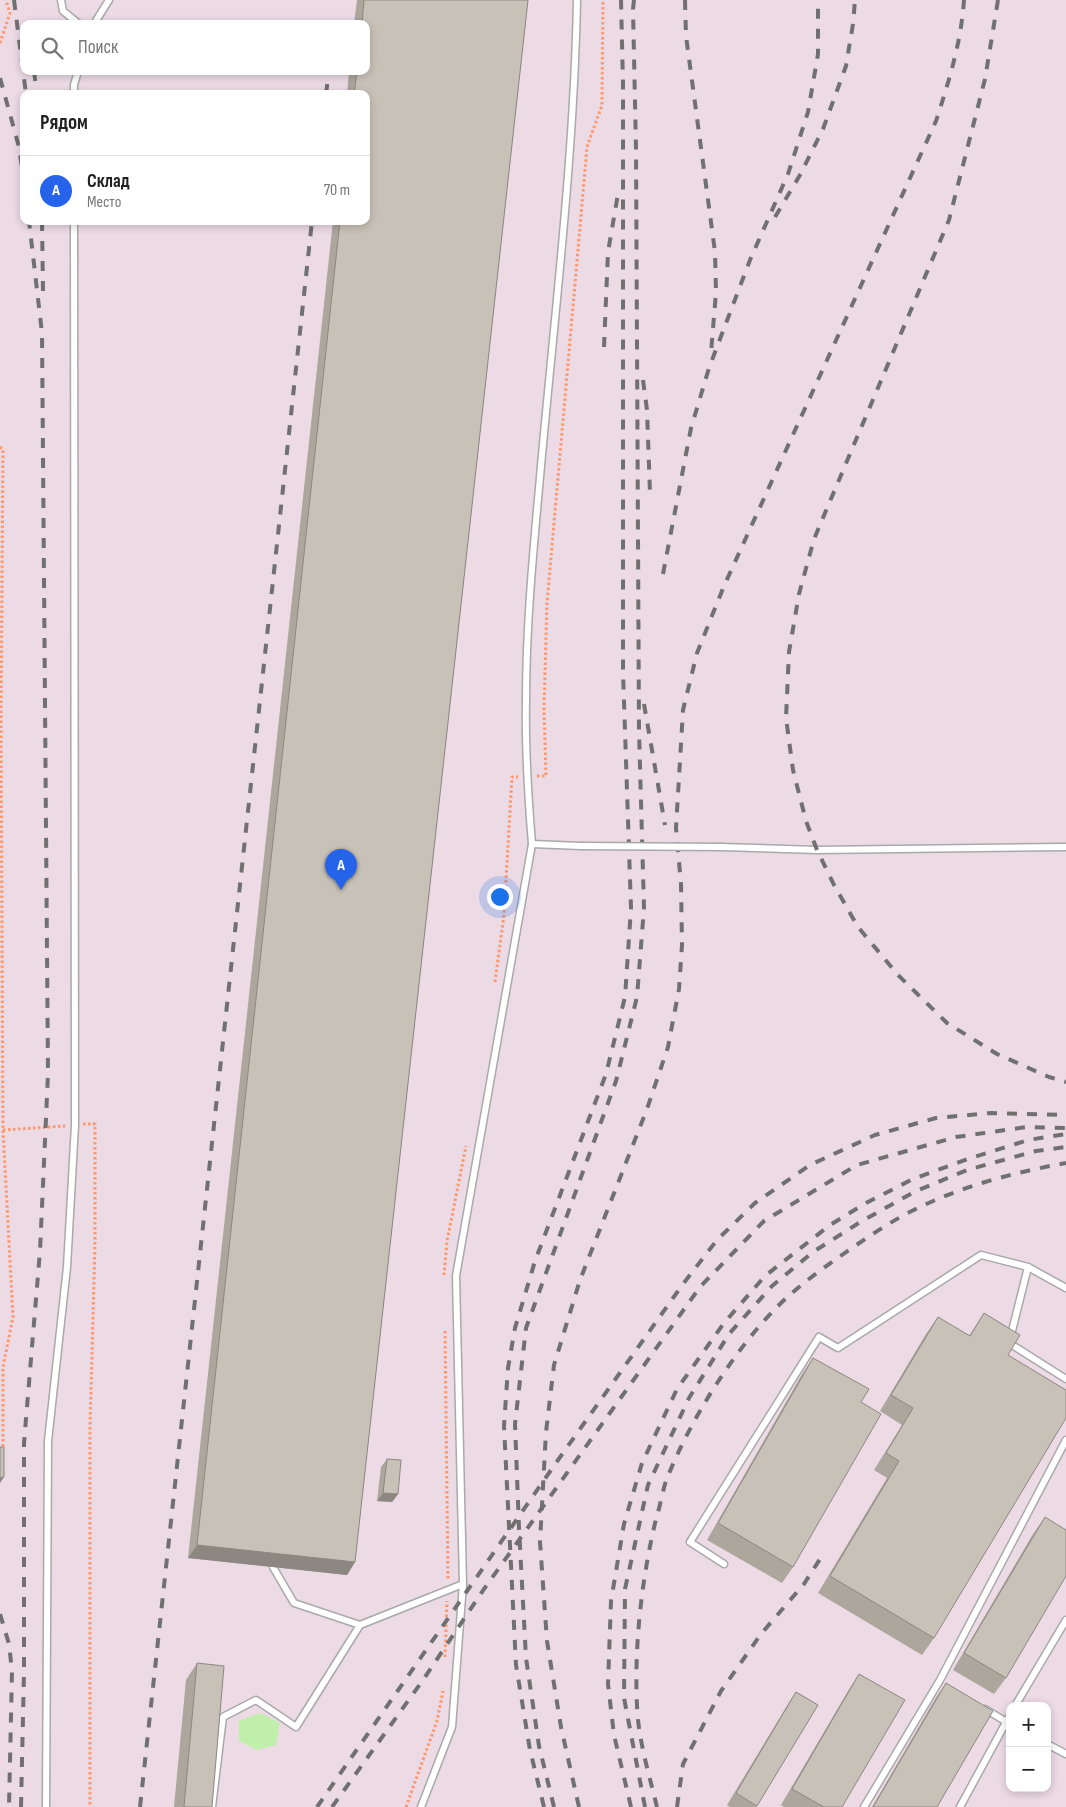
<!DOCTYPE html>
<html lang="ru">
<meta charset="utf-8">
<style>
:root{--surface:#fff;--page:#f2f2f2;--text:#222;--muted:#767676;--line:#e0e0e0;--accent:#2563eb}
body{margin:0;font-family:"Sofia Sans Condensed",sans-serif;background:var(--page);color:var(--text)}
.controls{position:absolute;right:15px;bottom:15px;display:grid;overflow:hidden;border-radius:10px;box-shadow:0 2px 8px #0003}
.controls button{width:45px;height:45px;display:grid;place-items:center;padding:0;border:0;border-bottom:1px solid var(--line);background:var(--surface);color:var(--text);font:25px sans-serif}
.you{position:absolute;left:499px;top:896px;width:18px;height:18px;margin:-12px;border:4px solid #fff;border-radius:50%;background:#1a73e8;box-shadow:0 0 0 8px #1a73e833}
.badge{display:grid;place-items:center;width:32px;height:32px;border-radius:50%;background:var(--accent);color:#fff;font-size:16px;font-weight:700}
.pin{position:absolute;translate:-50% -41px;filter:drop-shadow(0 1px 2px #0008)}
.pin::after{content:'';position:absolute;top:26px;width:18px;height:15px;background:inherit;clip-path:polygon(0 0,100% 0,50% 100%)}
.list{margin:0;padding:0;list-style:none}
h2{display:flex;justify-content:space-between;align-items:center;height:65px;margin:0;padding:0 20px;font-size:21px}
h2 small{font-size:16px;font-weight:400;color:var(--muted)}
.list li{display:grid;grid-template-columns:32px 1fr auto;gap:15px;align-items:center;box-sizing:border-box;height:70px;padding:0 20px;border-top:1px solid var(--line)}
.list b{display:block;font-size:19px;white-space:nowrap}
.list p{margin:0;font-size:16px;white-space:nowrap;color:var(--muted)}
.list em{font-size:16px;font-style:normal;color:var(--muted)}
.icon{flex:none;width:28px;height:28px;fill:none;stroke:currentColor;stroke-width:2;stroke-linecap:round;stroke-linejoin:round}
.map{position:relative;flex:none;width:1066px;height:1807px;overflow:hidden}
.search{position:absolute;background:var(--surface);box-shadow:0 2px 8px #0003;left:20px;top:20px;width:350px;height:55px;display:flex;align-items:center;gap:12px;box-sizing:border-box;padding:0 18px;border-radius:10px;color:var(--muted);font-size:19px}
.panel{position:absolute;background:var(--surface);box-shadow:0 2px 8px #0003;left:20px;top:90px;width:350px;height:135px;border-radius:10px}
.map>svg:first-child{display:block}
.industrial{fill:#ecdae5;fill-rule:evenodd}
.grass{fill:#c0efac}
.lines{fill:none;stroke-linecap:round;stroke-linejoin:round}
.service-casing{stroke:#a9a9a9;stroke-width:9}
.path{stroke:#ff976c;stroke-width:3;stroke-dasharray:2.5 2.5;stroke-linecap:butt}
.service{stroke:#fff;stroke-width:6}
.rail{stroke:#707070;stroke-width:4;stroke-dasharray:10 10;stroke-linecap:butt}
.service-bridge-casing{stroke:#a9a9a9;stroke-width:9;stroke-linecap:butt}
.service-bridge{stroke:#fff;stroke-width:6}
.wall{fill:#aca69d}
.shaded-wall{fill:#8c8780}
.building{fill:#c8c1b7;stroke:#8c8780}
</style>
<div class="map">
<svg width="1066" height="1807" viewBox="0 0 1066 1807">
<rect width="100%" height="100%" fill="#f2f1e8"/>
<!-- industrial -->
<path class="industrial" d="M0,0H1066V1807H0ZM24,24H366V71H24ZM24,94H366V221H24ZM1010,1706H1047V1788H1010Z"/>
<!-- grass -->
<path class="grass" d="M260,1713L280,1723L276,1745L257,1750L239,1741V1721Z"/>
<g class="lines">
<!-- service casing -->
<g class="service-casing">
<g id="service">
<path d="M61,0L63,11L79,24"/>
<path d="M94,24L109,0"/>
<path d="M74,94V85L78,71"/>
<path d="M532,844L581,846"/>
<path d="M721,847L817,850L1066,847"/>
<path d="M1028,1267L1009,1343L1066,1379"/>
<path d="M724,1564L690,1542L819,1337L838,1348L981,1255L1028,1267L1066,1288"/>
<path d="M273,1567L294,1603L360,1625"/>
<path d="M1015,1706L1066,1620"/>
<path d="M985,1709L1010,1724"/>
<path d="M1047,1744L1066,1754"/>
<path d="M46,1807L48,1441L67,1267L75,1125L74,221"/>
<path d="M212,1807L223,1717L256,1700L296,1727L360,1625L463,1584"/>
<path d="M421,1807L452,1727L463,1584L456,1276L532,844C528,796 525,748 526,700C526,622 534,544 541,466C555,311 574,156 577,0"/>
<path d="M864,1807L940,1680L1066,1440"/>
<path d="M960,1807L1010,1715"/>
</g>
</g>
<!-- path -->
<g class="path">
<path d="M0,43L10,13L6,0"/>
<path d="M0,447L3,449L1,723L3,1130L13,1317L3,1367V1449"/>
<path d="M537,776H546L544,709L547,603L587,147L602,105L603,0"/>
<path d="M495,982L504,915L512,777H518"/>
<path d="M83,1124H95V1243L90,1428V1807"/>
<path d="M3,1130L65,1126"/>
<path d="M444,1275L447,1241L466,1146"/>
<path d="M445,1331L448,1580"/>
<path d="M445,1657L447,1601"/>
<path d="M406,1807L437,1721L443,1691"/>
</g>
<!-- service -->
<use href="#service" class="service"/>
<!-- rail -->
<g class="rail">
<path d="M14,0L26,94"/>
<path d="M685,0L686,36L715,252L716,292L711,353"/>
<path d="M998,0L985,79L949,220L814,539L799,594L789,652L786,718L793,770L806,821L817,850L834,885L858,927L898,975L947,1023L997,1054L1049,1077L1066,1082"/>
<path d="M34,71L37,94"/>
<path d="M0,78L19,147L24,182"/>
<path d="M326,94L329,71"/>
<path d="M775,217L800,175L823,129L846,66L853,24L855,0"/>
<path d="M42,221L43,291"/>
<path d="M604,347L608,252L618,194"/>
<path d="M643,380L647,410L650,493"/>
<path d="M663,574L691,428L709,368L750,260L788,174L808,112L818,54V0"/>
<path d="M644,704L665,825"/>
<path d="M0,1614L9,1644L12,1671L9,1807"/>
<path d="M21,1807L24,1671V1443L40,1251L48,1074L42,333L29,221"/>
<path d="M140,1807L312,221"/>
<path d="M317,1807L558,1460L683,1284L717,1240L755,1203L810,1165L875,1135L936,1118L991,1113L1066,1115"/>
<path d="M332,1807L423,1680L484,1589L700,1287L764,1221L857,1165L956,1137L1027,1127L1066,1128"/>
<path d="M544,1807L530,1750L516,1665L504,1426L508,1368L515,1328L535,1261L606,1074L625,997L631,908L623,672V84L621,0"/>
<path d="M554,1807L539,1746L526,1658L519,1528L515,1424L526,1328L616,1081L637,997L644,908L639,731L636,149L633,9L634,0"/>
<path d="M579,1807L561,1727L547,1641L540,1542L546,1432L554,1365L580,1280L647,1109L668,1047L679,989L682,945L681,884L676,828L683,710L697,653L724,586L936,121C949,81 961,43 964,0"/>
<path d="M631,1807L614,1735L608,1684L611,1601L624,1524L642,1463L677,1389L724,1323L765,1276L830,1225L866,1203L913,1179L968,1159L1028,1140L1066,1134"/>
<path d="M645,1807L624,1698L625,1589L648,1485L689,1398L729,1334L772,1286L813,1252L862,1221L914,1192L967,1170L1036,1151L1066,1147"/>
<path d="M657,1807C649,1774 638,1739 637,1705C634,1645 642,1577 656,1519C660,1507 662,1493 666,1481C689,1422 733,1351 778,1306C797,1287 818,1272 839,1257C865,1239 892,1220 920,1207C966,1185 1016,1172 1066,1163"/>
<path d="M677,1807L683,1764L721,1691L761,1634L804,1584L820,1559"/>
</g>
<!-- service-bridge casing -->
<g class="service-bridge-casing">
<path id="service-bridge" d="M581,846L721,847"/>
</g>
<!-- service-bridge -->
<use href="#service-bridge" class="service-bridge"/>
</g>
<!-- wall -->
<g class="wall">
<path d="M357,0H528L355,1562L347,1575L188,1558L333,221H366V94H347L349,71H366V24H354Z"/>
<path d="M984,1313L1008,1355L934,1638L922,1655L818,1593L887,1478L874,1470L902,1425L880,1411L926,1334L938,1317L969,1336Z"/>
<path d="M813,1358L861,1402L793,1567L782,1583L707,1540L802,1374Z"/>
<path d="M387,1459L398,1494L392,1502L377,1501L381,1467Z"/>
<path d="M1045,1517L1006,1678L994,1694L953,1670L1033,1534Z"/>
<path d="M197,1663L212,1807H174L186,1680Z"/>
<path d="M859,1674L842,1807H784L781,1805L848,1691Z"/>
<path d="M946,1683L937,1807H872L935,1699Z"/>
<path d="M796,1692L818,1705L756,1807H730L727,1805L788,1704Z"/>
</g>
<!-- shaded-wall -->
<g class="shaded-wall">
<path d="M4,1477L0,1483V1478Z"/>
<path d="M383,1493L398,1494L392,1502L377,1501Z"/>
<path d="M197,1545L355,1562L347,1575L188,1558Z"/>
</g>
<!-- building -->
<g class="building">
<path d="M364,0H528L355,1562L197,1545L340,221H366V94H354L357,71H366V24H362Z"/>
<path d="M984,1313L1020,1335L1008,1355L1066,1390V1418L934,1638L830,1576L899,1461L886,1453L913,1408L891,1395L938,1317L970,1336Z"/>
<path d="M813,1358L869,1389L861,1402L881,1414L793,1567L718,1523Z"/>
<path d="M0,1447H4V1477L0,1478Z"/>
<path d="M387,1459L401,1460L398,1494L383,1493Z"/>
<path d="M1045,1517L1066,1530V1576L1006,1678L964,1653Z"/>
<path d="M197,1663L224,1666L212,1807H184Z"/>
<path d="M859,1674L905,1700L842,1807H824L792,1789Z"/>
<path d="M946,1683L993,1711L937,1807H873Z"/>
<path d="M796,1692L818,1705L757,1806L736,1793Z"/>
</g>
</svg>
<div class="controls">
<button>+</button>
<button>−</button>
</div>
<div class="you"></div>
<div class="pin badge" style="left:341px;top:890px">A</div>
<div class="search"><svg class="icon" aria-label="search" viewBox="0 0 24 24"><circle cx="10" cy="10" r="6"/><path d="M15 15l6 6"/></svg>Поиск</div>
<section class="panel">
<h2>Рядом<small></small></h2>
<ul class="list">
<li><span class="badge">A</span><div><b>Склад</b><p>Место</p></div><em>70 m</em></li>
</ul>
</section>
</div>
